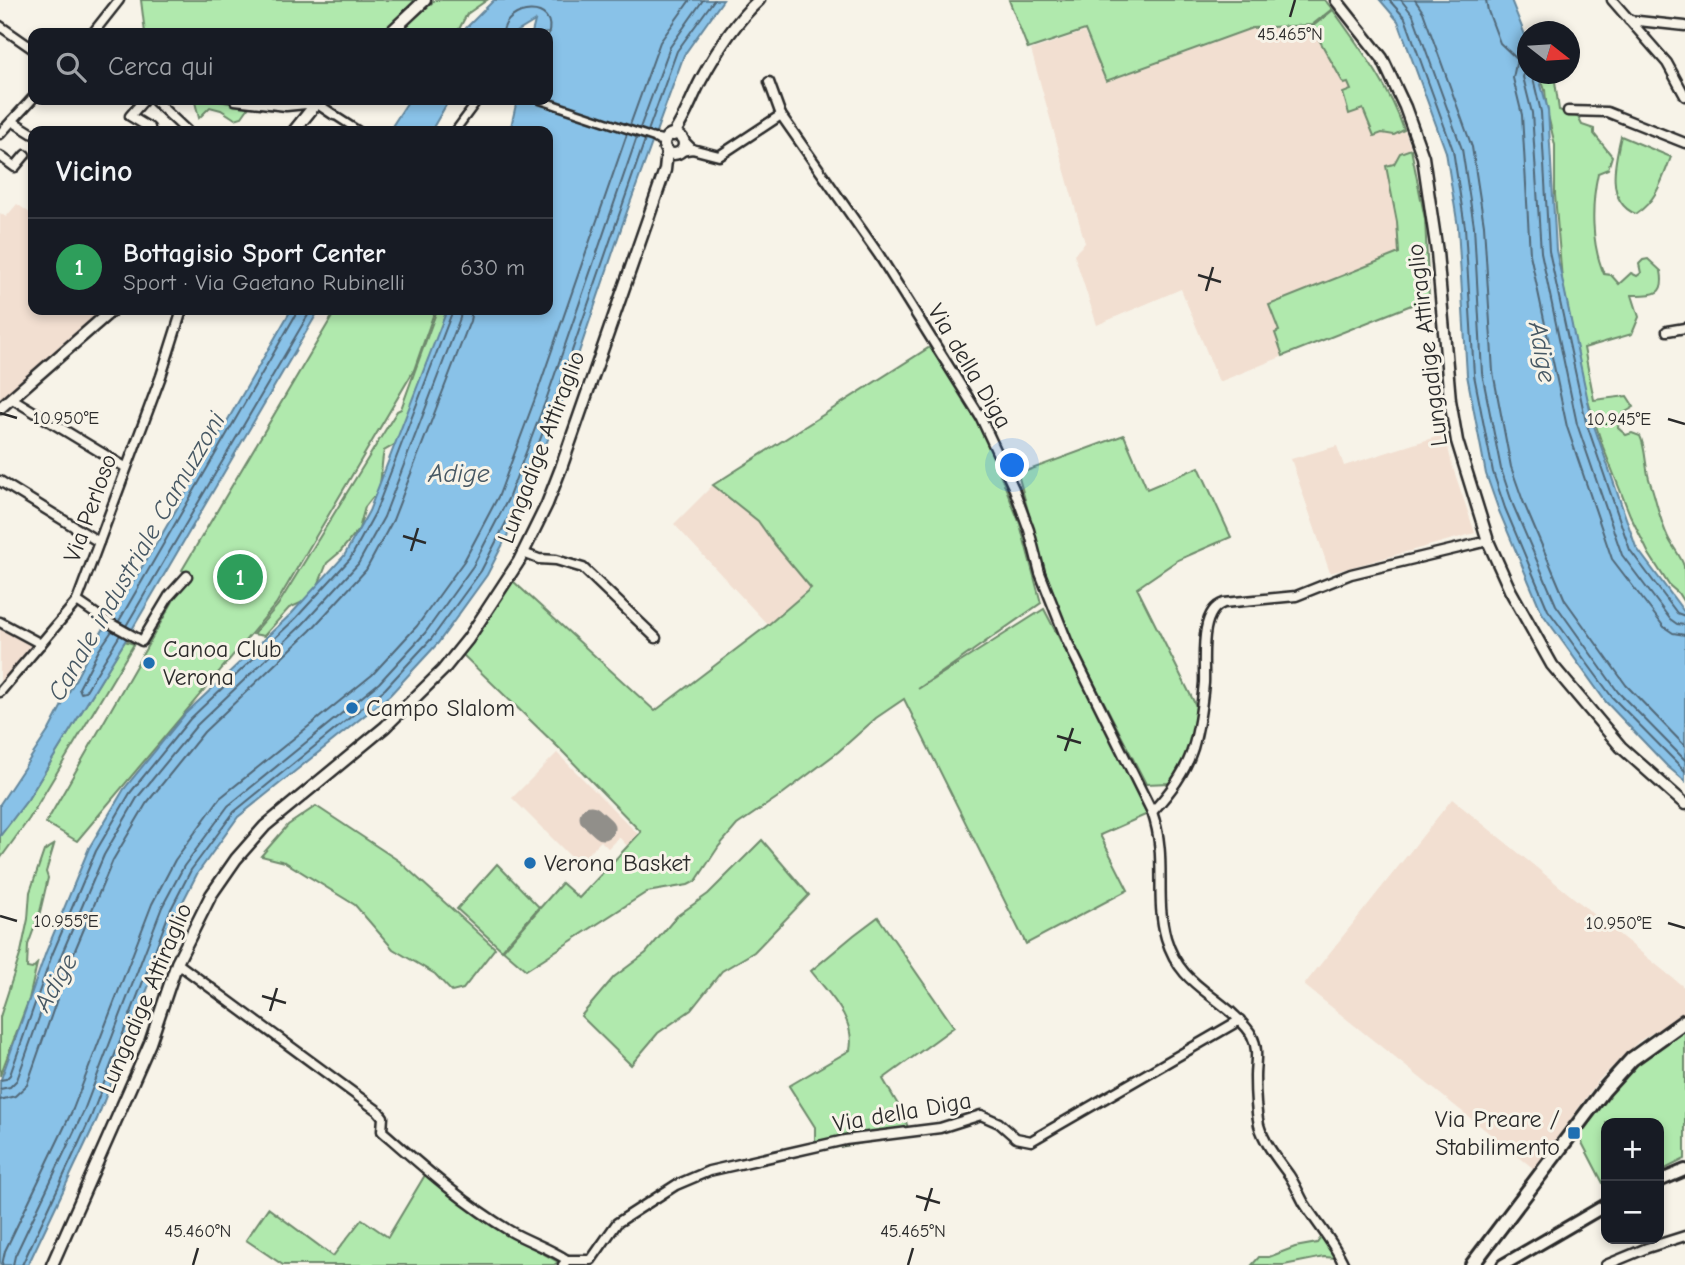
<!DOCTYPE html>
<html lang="it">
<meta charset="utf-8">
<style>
:root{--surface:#171b24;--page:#20242c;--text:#f1f3f6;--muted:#9ea1a6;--line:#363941;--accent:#0b8043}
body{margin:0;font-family:"Comic Neue",sans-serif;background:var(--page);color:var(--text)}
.controls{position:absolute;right:21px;bottom:21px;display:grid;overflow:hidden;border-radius:14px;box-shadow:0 4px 10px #0003}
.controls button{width:63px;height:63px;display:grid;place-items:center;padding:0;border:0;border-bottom:2px solid var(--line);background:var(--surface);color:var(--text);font:35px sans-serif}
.compass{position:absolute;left:1517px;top:21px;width:63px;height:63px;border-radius:50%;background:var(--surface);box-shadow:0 4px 10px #0003;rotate:107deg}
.you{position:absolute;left:1013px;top:466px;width:24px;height:24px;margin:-18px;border:5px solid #fff;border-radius:50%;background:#1a73e8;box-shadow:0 0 0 10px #1a73e833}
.badge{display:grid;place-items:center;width:46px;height:46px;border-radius:50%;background:var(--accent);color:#fff;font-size:23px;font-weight:700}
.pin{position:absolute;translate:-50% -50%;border:4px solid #fff;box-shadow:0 2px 7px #0006}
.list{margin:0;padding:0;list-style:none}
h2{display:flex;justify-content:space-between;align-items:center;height:91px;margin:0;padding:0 28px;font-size:30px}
h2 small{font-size:23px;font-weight:400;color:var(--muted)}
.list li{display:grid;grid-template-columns:46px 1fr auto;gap:21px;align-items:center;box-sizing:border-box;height:98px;padding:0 28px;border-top:2px solid var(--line)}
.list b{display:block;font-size:26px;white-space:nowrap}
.list p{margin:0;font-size:23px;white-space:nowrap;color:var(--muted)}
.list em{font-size:23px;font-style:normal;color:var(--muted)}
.icon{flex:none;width:38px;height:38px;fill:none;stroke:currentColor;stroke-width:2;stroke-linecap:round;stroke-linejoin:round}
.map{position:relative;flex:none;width:1685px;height:1265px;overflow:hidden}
.search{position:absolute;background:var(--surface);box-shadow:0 4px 10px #0003;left:28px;top:28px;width:525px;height:77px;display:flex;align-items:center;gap:18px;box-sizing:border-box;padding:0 24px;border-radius:14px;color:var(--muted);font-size:26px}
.panel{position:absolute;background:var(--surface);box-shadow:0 4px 10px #0003;left:28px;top:126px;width:525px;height:189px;border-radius:14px}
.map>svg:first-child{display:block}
.built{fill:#f2dfd1}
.green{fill:#b0e9ad;stroke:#6e8a6c;stroke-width:2}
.water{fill:#89c2e8;stroke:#63869c;stroke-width:2}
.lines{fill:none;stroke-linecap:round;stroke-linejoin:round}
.shore{stroke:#516777;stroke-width:2}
.taxiway{stroke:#918f8a;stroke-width:23}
.pedestrian-casing{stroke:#2b2b2b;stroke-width:11}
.minor-casing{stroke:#2b2b2b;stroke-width:13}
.tertiary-casing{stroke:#2b2b2b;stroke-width:15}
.secondary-casing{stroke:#2b2b2b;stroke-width:16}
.primary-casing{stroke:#2b2b2b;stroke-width:18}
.pedestrian{stroke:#f7f3e8;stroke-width:6}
.minor{stroke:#f7f3e8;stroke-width:8}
.tertiary{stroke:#f7f3e8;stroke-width:10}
.secondary{stroke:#f7f3e8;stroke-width:10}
.primary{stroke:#f7f3e8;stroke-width:12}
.ticks{fill:none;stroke:#2b2b2b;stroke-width:2.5}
.poi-dot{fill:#1f6fb2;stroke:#f7f3e8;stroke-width:2.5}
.labels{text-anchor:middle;stroke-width:6;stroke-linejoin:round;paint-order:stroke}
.street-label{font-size:24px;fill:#2b2b2b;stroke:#f7f3e8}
.poi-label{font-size:24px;fill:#2b2b2b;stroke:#f7f3e8;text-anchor:start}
.water-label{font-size:26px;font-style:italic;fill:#475864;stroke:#f7f3e8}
.ticks-label{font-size:18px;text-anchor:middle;fill:#2b2b2b;stroke:#f7f3e8;stroke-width:6;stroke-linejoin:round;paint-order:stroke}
</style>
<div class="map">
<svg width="1685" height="1265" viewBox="0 0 1685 1265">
<rect width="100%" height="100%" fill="#f7f3e8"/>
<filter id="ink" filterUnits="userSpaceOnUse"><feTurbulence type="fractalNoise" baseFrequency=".0143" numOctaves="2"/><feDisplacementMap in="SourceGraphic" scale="14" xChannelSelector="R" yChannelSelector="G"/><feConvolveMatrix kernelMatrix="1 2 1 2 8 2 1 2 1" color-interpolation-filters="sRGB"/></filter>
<g filter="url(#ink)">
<!-- built -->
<g class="built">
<path d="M1333,10L1371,63L1398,111L1413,154L1425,219L1429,298L1219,382L1181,289L1097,325L1074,254L1085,243L1031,50L1084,32L1106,82L1252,29L1312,27Z"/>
<path d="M17,204L33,215V310H102L0,401V213L6,217Z"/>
<path d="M1445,434L1452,465L1475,533L1330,573L1291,459L1337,446L1344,466Z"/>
<path d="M713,485L758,521L775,545L811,587L768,625L674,524Z"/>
<path d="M0,625L28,640L32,646L30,653L0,688Z"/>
<path d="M557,753L640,836L628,847L619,837L608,848L601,841L578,864L512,798Z"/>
<path d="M1452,799L1685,988V1014L1639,1041L1599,1080L1534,1169L1304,985Z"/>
</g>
<!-- green -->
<g class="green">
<path d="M141,0H417L382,33H145Z"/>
<path d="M435,0H487L467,14L457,33H404L402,30Z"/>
<path d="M1009,0H1325L1332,9L1312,25L1252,28L1106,81L1085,30L1028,49Z"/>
<path d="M1333,10C1360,48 1389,85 1404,130L1394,135L1382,133L1374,136L1363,109L1349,114L1343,93L1351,90L1348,83L1344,84L1312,27Z"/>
<path d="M1539,74H1554L1559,110L1578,117L1582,125L1594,129V134L1612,156L1608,169L1598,173C1591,205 1591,244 1604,274L1611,275L1619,284L1631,273L1637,276L1641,273L1639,264L1643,260L1648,259L1661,271C1666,297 1652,295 1632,295L1639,317L1632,334L1584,348L1594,400L1627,396L1634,407L1619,416L1618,428L1626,435L1632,433L1640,436C1646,447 1645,469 1650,482C1657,501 1660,525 1671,543C1676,551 1681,557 1684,566C1685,578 1685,592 1685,604L1678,593L1669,585L1649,554L1630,515L1603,447L1586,395L1562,280L1555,195V145L1547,111L1545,90Z"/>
<path d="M198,100H214L249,107L242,117L235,119L221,110L210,107L199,118L195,102Z"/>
<path d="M1621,136L1671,157C1662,180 1657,200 1636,214C1605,202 1615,161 1621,136Z"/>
<path d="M1411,149L1425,219L1429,298L1283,356L1275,333L1279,331L1269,305L1399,253L1397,222L1386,166L1394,164L1400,153Z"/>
<path d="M336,310H435L414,370L276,604L77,841L46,823L188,575L182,570Z"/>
<path d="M437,310H450L406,438L384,451C380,468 383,480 377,495L372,498L365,507L359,529L340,552L327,563L317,588L303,602L289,608L264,636L253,634L278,605L397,411L401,409Z"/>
<path d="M930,347L978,421L985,436L1020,524L1041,603L918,689L1044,609L1150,813L1100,835L1128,890L1026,944L904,699L876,718L838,752L781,795L737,825L719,846L696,881L688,885L647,892L526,970L503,950L562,883L579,898L641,832L560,749L462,654L486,622L513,581L655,711L768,625L811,588L775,545L758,521L713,485Z"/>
<path d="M1124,435L1147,489L1199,467L1231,537L1178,560L1137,588L1196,706L1191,745L1170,783L1146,784L1053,603L1018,474Z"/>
<path d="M125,641L134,644L29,819L0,859V836L28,799Z"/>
<path d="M316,806L399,861L495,948L463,989L452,992L435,974L393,949L355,905L285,862L261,856L288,825Z"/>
<path d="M762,840L809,895L754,952L722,971L691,1010L658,1033L631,1065L581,1016L614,977L646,953L677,916L708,894Z"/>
<path d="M54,845L46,872L48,878L40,912L28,945L27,968L32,969L37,964L29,999L0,1076V1017L21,952L28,919L30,892L44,851Z"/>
<path d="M497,864L539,907L502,950L457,909Z"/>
<path d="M878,917L954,1027L883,1079L904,1115L910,1135L815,1151V1127L789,1086L850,1050C856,1019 829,994 811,971L854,935Z"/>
<path d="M1685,1028V1159L1659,1172V1123H1606V1189L1577,1133L1613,1087L1642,1057Z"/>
<path d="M428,1170L503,1231L558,1262L554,1265H283L246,1240L268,1208L333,1256L362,1219L388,1237Z"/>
<path d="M1323,1235L1338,1258L1324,1257L1284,1265H1252L1259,1257H1269L1295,1247L1317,1243Z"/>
</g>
<!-- water -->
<g class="water">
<path d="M494,0H723L684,55L625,217L561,405L523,505L487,575L438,643L390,695L238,817L197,874L177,913L97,1119L28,1265H0V1082L46,952L89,848L124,789L185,714L292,613L344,556L369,511L447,310H548V131H510L517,100H548V33H532L535,21L515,33H461Z"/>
<path d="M1380,0H1511L1527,40L1528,74H1538L1548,110L1556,250L1592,420L1636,547L1685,613V781L1667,766L1606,702L1542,613L1499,511L1486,474L1467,375L1458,227L1446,152L1398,21Z"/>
<path d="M409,100H449L431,131H389Z"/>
<path d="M291,310H319L130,633L28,799L0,836V804L49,730L93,646L161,536Z"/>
</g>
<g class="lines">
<!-- shore -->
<g class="shore">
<path d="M1389,0L1405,18L1453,150L1465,227L1474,375L1493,472L1505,508L1548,610L1612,697L1685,771"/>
<path d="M1401,0L1413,15L1462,149L1474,226L1482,373L1501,469L1513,505L1556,605L1618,692L1685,760"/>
<path d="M1415,0L1423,12L1472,147L1484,225L1493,372L1511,467L1523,501L1565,600L1626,685L1685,746"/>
<path d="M1486,0L1488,11L1500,43L1517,59L1513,78L1522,115L1530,254L1567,427L1612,559L1664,627L1673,633L1685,635"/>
<path d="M503,33C505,5 559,0 548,36"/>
<path d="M1528,64L1523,77L1532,113L1541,252L1577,424L1622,555L1670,619L1677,624L1685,625"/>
<path d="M1532,74L1541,112L1549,251L1586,422L1630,550L1677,613L1685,616"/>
<path d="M630,125L660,42L690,0"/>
<path d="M640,128L670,47L703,0"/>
<path d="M648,131L677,51L714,0"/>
<path d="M119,621L295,316L296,310"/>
<path d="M126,626L311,310"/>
<path d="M112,631L99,650L79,688L81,693L85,692L120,635"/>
<path d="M0,1080L6,1079L10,1075L52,955L96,851L130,793L190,719L296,618L350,559L375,513L453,310"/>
<path d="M0,1089L10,1087L17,1080L60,958L104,855L137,798L197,725L303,624L358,564L384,517L460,318L461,310"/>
<path d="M0,1100L15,1096L27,1085L70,962L113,860L146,804L204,732L310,631L366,570L393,520L470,321L472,310"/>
<path d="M2,1265L5,1251L73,1109L152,904L175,860L220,798L372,675L417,626L464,561L499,495L536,396L627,134"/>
<path d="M13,1265L15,1256L83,1113L162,907L184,866L228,806L379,683L425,633L473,566L508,499L546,400L637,137"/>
<path d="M22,1265L91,1117L170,911L191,870L234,812L385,689L432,638L481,571L516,503L554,403L645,140"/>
</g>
<!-- taxiway -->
<path class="taxiway" d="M591,817L603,828"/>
<!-- pedestrian casing -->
<g class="pedestrian-casing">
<g id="pedestrian">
<path d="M540,100L657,139"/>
<path d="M334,115L359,131"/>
<path d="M455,131L478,100"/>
</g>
</g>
<!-- minor casing -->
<g class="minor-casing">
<g id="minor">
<path d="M1612,0L1667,63L1685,96"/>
<path d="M1629,20L1685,26"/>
<path d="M0,26L33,49"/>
<path d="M93,33L119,0"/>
<path d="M769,82L781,115"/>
<path d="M144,100L130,116L150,128"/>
<path d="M154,100L187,131"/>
<path d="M235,100L286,106L316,103L334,115"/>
<path d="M1568,111L1607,112L1685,143"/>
<path d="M12,121L33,134"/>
<path d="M0,134L33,98"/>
<path d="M657,139L665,141"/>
<path d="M684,141L692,149"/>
<path d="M681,151L692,149L719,156L781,115L879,255L981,418L1014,489L1029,530L1040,573L1067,641L1152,812C1168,857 1154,896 1166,938C1178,978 1202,987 1231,1012C1238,1019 1248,1027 1252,1036C1259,1050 1255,1062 1255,1077C1255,1091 1256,1111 1259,1125C1264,1143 1278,1160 1289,1175C1295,1184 1299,1194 1304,1203C1317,1224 1334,1242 1344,1265"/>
<path d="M0,156L15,167L25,155"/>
<path d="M182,310L161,376L77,601L106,621L142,641L169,596L187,576"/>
<path d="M1667,331L1685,328"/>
<path d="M11,398L125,467"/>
<path d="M0,481L99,542"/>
<path d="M523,553L539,559L556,560L583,568L656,638"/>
<path d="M0,622L41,644"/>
<path d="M0,692L77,601"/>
<path d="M1152,812C1168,795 1186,771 1193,748C1199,727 1202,704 1204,683C1205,662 1198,611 1224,603L1296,596L1351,574L1488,541"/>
<path d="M177,963L378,1111L383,1117L382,1131C422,1166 463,1203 510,1231C529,1242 550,1248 567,1260"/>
<path d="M563,1265L567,1260H591L617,1223L676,1185L709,1171L845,1140L940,1128L981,1115L999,1123L1016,1138L1031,1141L1240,1020"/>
<path d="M1606,1265L1647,1248L1685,1236"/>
</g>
</g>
<!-- tertiary casing -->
<g class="tertiary-casing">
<g id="tertiary">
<path d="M1336,0L1382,58L1405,107L1423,157L1437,252L1450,400L1457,441L1488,541L1510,590L1552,665L1621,747L1685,804"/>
<path d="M390,33L425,0"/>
<path d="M294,131L319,100"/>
<circle cx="674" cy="144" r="10"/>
<path d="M673,135C685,118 691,99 701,80C716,52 735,22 759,0"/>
<path d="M0,408L112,310"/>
<path d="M52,1265L150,1043L177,963L211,895L236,859L265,826L385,727L443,670L468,639L519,561L547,504L561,468L665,170L667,151"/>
</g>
</g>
<!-- secondary casing -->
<g class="secondary-casing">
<g id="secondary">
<path d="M1659,1181L1685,1170"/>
<path d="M1503,1265L1606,1205"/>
</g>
</g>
<!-- primary casing -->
<g class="primary-casing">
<path id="primary" d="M1472,1265L1604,1090L1632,1059L1685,1021"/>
</g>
<!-- pedestrian -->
<use href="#pedestrian" class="pedestrian"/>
<!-- minor -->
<use href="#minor" class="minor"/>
<!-- tertiary -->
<use href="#tertiary" class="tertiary"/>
<!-- secondary -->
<use href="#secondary" class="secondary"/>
<!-- primary -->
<use href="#primary" class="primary"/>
</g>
</g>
<!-- ticks -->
<path class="ticks" d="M1290,17L1295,0M1198,275L1221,282M1206,291L1213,267M0,413L17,418M1668,419L1685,424M403,536L426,543M411,551L418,528M1057,736L1081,743M1065,751L1073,728M0,916L17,921M1668,923L1685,928M262,996L286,1003M270,1011L277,988M916,1196L940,1203M925,1211L932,1188M193,1265L198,1248M908,1265L913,1248"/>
<!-- markers -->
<g class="poi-dot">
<circle cx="149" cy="663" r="7"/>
<circle cx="352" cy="708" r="7"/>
<circle cx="530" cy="863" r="7"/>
<rect x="1567" y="1126" width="14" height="14" rx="3.5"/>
</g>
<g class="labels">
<!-- street labels -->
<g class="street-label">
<text transform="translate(1427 345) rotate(-97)" y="8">Lungadige Attiraglio</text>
<text transform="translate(970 366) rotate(59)" y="8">Via della Diga</text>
<text transform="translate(541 447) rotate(-69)" y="8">Lungadige Attiraglio</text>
<text transform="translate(90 508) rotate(-70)" y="8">Via Perloso</text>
<text transform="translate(145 998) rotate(-67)" y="8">Lungadige Attiraglio</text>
<text transform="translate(902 1112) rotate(-10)" y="8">Via della Diga</text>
</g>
<!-- poi labels -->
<g class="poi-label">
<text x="163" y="657">Canoa Club<tspan x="163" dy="28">Verona</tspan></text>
<text x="366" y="716">Campo Slalom</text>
<text x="544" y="871">Verona Basket</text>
<text x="1560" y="1127" text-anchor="end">Via Preare /<tspan x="1560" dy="28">Stabilimento</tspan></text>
</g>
<!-- water labels -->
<g class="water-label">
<text transform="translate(1543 352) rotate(80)" y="9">Adige</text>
<text x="459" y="482">Adige</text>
<text transform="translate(136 556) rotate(-60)" y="9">Canale industriale Camuzzoni</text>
<text transform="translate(55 982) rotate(-60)" y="9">Adige</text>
</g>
</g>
<g class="ticks-label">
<text x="1290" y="40">45.465°N</text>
<text x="66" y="424">10.950°E</text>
<text x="1619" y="425">10.945°E</text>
<text x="66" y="927">10.955°E</text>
<text x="1619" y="929">10.950°E</text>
<text x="198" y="1237">45.460°N</text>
<text x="913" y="1237">45.465°N</text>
</g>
</svg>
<div class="controls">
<button>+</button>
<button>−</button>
</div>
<svg class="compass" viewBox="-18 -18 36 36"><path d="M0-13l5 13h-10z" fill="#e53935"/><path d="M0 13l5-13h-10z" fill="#9ea1a6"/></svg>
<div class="you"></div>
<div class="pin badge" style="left:240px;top:577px;background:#2e9e5b">1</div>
<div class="search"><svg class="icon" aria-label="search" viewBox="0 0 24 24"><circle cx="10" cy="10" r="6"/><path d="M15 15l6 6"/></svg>Cerca qui</div>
<section class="panel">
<h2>Vicino<small></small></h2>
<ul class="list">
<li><span class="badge" style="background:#2e9e5b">1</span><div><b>Bottagisio Sport Center</b><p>Sport · Via Gaetano Rubinelli</p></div><em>630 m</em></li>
</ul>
</section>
</div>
